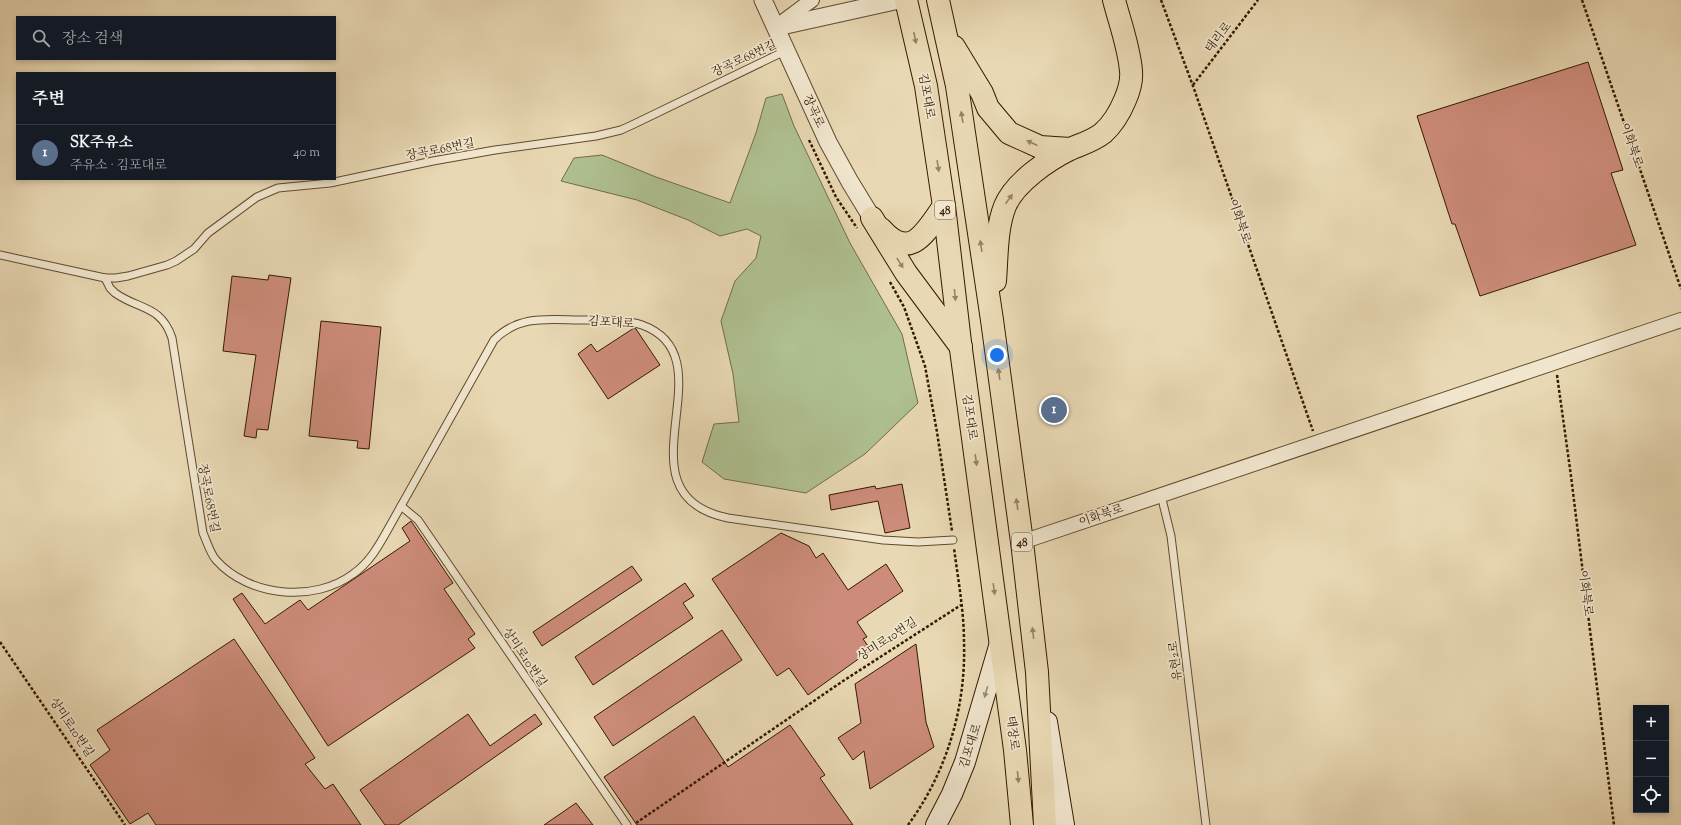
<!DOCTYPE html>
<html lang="ko">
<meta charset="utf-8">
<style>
:root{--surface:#171b24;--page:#242831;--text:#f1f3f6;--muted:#9ea1a6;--line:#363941;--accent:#d93025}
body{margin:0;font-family:"Sorts Mill Goudy","Noto Serif KR",serif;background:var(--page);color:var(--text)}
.controls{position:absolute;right:12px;bottom:12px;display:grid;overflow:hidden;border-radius:0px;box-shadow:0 2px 6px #0003}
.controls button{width:36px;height:36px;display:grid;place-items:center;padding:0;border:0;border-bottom:1px solid var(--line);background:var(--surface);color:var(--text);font:20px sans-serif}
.you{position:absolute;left:997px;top:355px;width:14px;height:14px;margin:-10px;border:3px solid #fff;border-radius:50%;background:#1a73e8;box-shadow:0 0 0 6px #1a73e833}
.badge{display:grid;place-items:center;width:26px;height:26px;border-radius:50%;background:var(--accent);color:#fff;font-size:13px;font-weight:700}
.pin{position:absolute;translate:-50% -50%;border:2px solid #fff;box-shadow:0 1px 4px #0006}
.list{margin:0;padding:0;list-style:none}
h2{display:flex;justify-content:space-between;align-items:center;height:52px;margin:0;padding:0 16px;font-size:17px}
h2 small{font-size:13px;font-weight:400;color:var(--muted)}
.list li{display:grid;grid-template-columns:26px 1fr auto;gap:12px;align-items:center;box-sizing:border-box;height:56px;padding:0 16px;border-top:1px solid var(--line)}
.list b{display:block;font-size:15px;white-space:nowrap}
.list p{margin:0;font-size:13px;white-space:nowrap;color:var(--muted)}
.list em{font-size:13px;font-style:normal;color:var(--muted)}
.icon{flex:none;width:22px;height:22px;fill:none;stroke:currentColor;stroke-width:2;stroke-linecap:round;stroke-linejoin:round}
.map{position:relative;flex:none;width:1681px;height:825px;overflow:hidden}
.search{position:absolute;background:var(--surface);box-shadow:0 2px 6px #0003;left:16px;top:16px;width:320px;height:44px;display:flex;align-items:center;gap:10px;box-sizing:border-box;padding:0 14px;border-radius:0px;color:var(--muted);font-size:15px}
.panel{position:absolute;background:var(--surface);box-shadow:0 2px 6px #0003;left:16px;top:72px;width:320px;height:108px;border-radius:0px}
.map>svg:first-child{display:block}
.green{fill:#afc091;stroke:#726c48}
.building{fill:#cd8c7b;stroke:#351900}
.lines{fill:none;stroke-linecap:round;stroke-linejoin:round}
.service-casing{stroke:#62492d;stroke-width:9}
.minor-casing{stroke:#62492d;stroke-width:16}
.tertiary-casing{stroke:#62492d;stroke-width:19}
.secondary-casing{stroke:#351900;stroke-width:22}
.primary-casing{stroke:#351900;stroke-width:24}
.path{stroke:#351900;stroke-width:2.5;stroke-dasharray:3 2;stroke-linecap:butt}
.service{stroke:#f0e6ce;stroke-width:7}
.minor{stroke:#f0e6ce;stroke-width:14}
.tertiary{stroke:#f0e6ce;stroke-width:17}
.secondary{stroke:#f0e6ce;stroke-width:20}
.primary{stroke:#e8d8b3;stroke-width:22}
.oneway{fill:#978262}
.oneway2{fill:#9c8a71}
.labels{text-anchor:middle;stroke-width:3.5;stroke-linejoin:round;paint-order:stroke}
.shield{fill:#f0e6ce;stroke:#6d563e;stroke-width:1}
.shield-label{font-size:11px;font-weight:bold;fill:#351900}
.street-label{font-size:12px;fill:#351900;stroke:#f0e6ce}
</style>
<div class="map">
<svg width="1681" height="825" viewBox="0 0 1681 825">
<rect width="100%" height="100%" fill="#e8d8b3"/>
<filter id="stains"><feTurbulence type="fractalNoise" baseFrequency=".005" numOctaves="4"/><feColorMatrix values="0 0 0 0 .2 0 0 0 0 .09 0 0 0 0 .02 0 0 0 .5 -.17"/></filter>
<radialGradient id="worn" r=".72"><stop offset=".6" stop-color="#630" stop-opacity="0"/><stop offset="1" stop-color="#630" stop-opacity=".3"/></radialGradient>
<!-- green -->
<path class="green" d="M782,94L794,126L850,243L902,334L918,403L865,454L806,493L724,479L702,462L714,424L739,422L733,374L721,321L735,281L756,258L761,236L747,229L720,236L688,220L637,200L561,181L574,158L602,155L656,177L730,203L756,133L766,98Z"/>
<!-- building -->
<g class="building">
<path d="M1588,62L1623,170L1611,173L1636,245L1480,296L1455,224H1452L1417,116Z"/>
<path d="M269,275L291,278L268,430L257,429L256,438L244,436L256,355L223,351L232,276L268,280Z"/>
<path d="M321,321L381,327L369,449L357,448L358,441L309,436Z"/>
<path d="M634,328L636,329L660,365L608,399L578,354L591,344L597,352Z"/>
<path d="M902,484L910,528L885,533L878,501L831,510L829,495L875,486L876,489Z"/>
<path d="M411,521L453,583L444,589L475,634L468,639L475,648L328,746L233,599L242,593L265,624L300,600L308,610L410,541L402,528Z"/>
<path d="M781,533L809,546L816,558L823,553L848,590L886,564L903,591L857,622L867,637L863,639L871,650L808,695L789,668L777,676L712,579Z"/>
<path d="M632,566L642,580L542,646L533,632Z"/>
<path d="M685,583L694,596L683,603L693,618L593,685L575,657Z"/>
<path d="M722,630L742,660L613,746L594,717Z"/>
<path d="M234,639L315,758L305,764L325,789L333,784L361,825H156L148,813L130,824L90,765L110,750L97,730Z"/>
<path d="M916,644L926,722L934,747L870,789L864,751L853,760L838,738L861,723L855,684Z"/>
<path d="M468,714L490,746L535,714L542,724L398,825H385L360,790Z"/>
<path d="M694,716L728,767L790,725L825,775L820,778L853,825H637L604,777Z"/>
<path d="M576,803L593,825H544Z"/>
</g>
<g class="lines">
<!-- service casing -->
<g class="service-casing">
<g id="service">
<path d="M0,255L105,278H116L128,276L167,265L176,261L194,249L208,233L257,197L278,188L330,183L433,161L495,150L596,136L621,130L632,125L787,50"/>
<path d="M105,278L110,288L115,293C139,310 161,305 172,338L203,533C207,542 210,553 216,560C249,597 314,603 353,574C369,563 378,547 387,531L494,340C518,316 544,319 576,320C594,320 626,319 642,325C733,358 611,494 728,518L883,540L918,542L953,540"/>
<path d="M1161,495L1171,536L1206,825"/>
<path d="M401,506L418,520L627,825"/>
</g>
</g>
<!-- minor casing -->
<g class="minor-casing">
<g id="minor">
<path d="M777,26L812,0"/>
<path d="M1022,542L1681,320"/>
</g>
</g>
<!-- tertiary casing -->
<g class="tertiary-casing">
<g id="tertiary">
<path d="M763,0L828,142L850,182L872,218"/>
<path d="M777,27L899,0"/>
</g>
</g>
<!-- secondary casing -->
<g class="secondary-casing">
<g id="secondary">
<path d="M1047,722L1064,825"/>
<path d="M936,825L952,794L965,762L1000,643"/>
</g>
</g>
<!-- primary casing -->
<g class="primary-casing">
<g id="primary">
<path d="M906,0L926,86L944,206L960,342L1015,750L1022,825"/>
<path d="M938,0L957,86L992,320L1022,542L1037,672L1045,825"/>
<path d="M954,47L982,93L988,108L1009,133L1040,147L1070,149"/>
<path d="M872,218L906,273L961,347"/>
<path d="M881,229C911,263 926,231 944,206"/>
<path d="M995,281C997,256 996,229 1005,206C1015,182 1048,160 1070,149C1082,144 1093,141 1103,133C1113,124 1120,112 1125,100C1129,91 1132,81 1131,71C1129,47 1120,23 1114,0"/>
</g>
</g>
<!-- path -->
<g class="path">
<path d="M1161,0L1193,86L1313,431"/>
<path d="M1582,0L1681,289"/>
<path d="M1193,85L1258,0"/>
<path d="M809,140L836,197L857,228"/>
<path d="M890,282L904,307L925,366L937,432L952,531"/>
<path d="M1557,375L1571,476L1614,825"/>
<path d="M0,642L125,825"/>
<path d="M636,823L843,681L961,605"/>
<path d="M908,825C947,772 966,707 964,642C964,611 958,579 954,548"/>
</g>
<!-- service -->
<use href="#service" class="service"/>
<!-- minor -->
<use href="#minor" class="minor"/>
<!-- tertiary -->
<use href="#tertiary" class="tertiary"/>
<!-- secondary -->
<use href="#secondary" class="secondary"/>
<!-- primary -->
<use href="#primary" class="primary"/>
</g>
<!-- one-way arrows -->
<defs><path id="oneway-solid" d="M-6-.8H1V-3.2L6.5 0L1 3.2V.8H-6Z"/></defs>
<g class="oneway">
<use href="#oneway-solid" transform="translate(915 38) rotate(78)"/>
<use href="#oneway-solid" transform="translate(962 117) rotate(-99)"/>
<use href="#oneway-solid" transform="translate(1032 143) rotate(-155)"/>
<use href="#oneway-solid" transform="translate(938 166) rotate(81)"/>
<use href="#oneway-solid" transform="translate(1009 199) rotate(-54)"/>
<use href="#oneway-solid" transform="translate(981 246) rotate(-99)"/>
<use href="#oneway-solid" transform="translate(900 263) rotate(58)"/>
<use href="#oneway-solid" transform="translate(955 295) rotate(84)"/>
<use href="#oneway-solid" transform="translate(999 374) rotate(-98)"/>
<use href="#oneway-solid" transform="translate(976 460) rotate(82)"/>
<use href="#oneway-solid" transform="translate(1017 504) rotate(-98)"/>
<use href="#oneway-solid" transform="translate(994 589) rotate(82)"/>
<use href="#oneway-solid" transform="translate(1033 633) rotate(-97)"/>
<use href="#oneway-solid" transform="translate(1018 777) rotate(84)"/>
</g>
<use class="oneway2" href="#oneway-solid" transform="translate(986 692) rotate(106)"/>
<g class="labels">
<!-- shield labels -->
<g class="shield">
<rect x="935" y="201" width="20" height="18" rx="3"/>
<rect x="1012" y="533" width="20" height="18" rx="3"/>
</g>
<g class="shield-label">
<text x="945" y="214">48</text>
<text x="1022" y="546">48</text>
</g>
<!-- street labels -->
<g class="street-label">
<text transform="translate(1218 37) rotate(-52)" y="4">태리로</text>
<text transform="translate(744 58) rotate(-25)" y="4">장곡로68번길</text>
<text transform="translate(927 96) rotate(80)" y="4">김포대로</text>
<text transform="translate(814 111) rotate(65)" y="4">장곡로</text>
<text transform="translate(1632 145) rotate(71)" y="4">이화북로</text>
<text transform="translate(440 149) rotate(-11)" y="4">장곡로68번길</text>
<text transform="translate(1240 221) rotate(71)" y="4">이화북로</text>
<text transform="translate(611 322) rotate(4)" y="4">김포대로</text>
<text transform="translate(970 417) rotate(82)" y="4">김포대로</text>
<text transform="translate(209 498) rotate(79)" y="4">장곡로68번길</text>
<text transform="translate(1101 515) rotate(-19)" y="4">이화북로</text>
<text transform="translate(1586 593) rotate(83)" y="4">이화북로</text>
<text transform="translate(887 639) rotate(-33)" y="4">상미로10번길</text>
<text transform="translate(525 657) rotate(56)" y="4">상미로10번길</text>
<text transform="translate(1175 661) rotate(-97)" y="4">유현2로</text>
<text transform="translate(72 727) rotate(56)" y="4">상미로10번길</text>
<text transform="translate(1013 733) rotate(83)" y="4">태장로</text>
<text transform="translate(970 746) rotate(-72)" y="4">김포대로</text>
</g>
</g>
<rect width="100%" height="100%" filter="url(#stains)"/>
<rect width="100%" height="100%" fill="url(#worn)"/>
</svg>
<div class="controls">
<button>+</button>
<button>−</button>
<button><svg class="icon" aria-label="locate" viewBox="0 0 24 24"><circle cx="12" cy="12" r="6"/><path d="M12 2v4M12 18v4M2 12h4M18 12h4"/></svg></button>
</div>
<div class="you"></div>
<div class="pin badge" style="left:1054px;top:410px;background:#5c6f8a">1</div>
<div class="search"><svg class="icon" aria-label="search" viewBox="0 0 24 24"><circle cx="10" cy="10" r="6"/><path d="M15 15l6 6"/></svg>장소 검색</div>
<section class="panel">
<h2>주변<small></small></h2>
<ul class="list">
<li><span class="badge" style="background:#5c6f8a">1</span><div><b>SK주유소</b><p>주유소 · 김포대로</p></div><em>40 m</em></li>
</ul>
</section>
</div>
